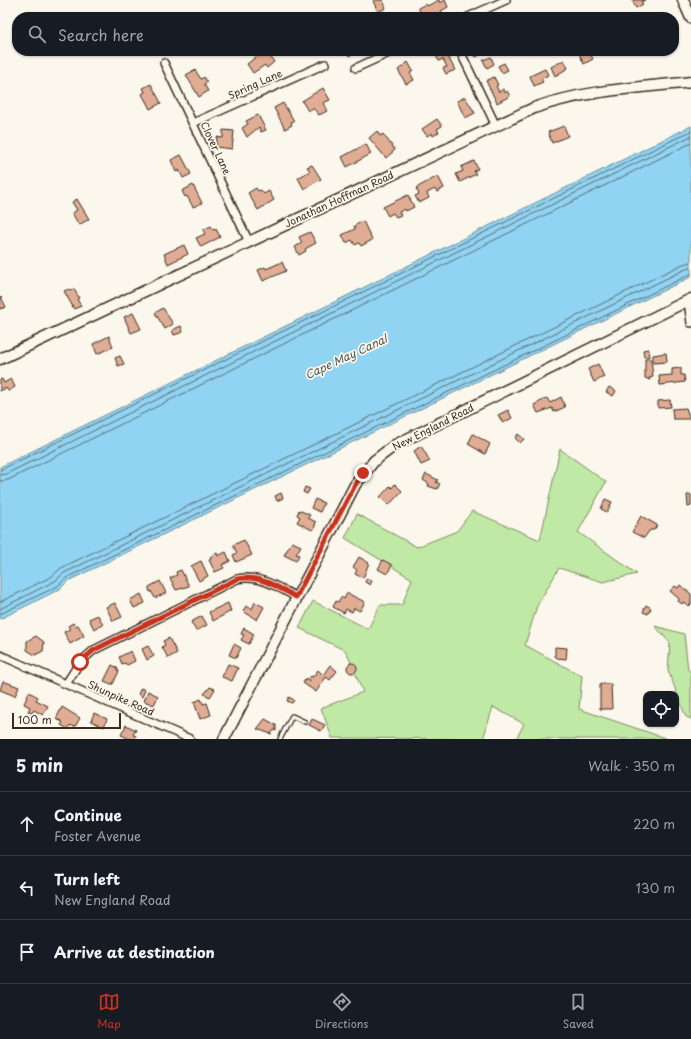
<!DOCTYPE html>
<meta charset="utf-8">
<style>
:root{--surface:#171b24;--page:#242831;--text:#f1f3f6;--muted:#9ea1a6;--line:#363941;--accent:#c8321e}
body{margin:0;font-family:"Playpen Sans",sans-serif;background:var(--page);color:var(--text)}
.controls{position:absolute;right:12px;bottom:12px;display:grid;overflow:hidden;border-radius:8px;box-shadow:0 1px 3px #0004}
.controls button{width:36px;height:36px;display:grid;place-items:center;padding:0;border:0;border-bottom:1px solid var(--line);background:var(--surface);color:var(--text);font:20px sans-serif}
.scale{position:absolute;left:12px;bottom:10px;width:109px;box-sizing:border-box;padding-left:4px;border:2px solid #3b2a1e;border-top:0;font-size:11px;line-height:14px;white-space:nowrap;color:#3b2a1e;-webkit-text-stroke:3px #fbf7ec;paint-order:stroke}
.stop{position:absolute;width:12px;height:12px;margin:-9px;border:3px solid #c8321e;border-radius:50%;background:#fff}
.stop.end{background:#c8321e;border-color:#fff;box-shadow:0 1px 4px #0008}
.list{margin:0;padding:0;list-style:none}
h2{display:flex;justify-content:space-between;align-items:center;height:52px;margin:0;padding:0 16px;font-size:17px}
h2 small{font-size:13px;font-weight:400;color:var(--muted)}
.list li{display:grid;grid-template-columns:26px 1fr auto;gap:12px;align-items:center;box-sizing:border-box;height:64px;padding:0 16px;border-top:1px solid var(--line)}
.list b{display:block;font-size:15px;white-space:nowrap}
.list p{margin:0;font-size:13px;white-space:nowrap;color:var(--muted)}
.list em{font-size:13px;font-style:normal;color:var(--muted)}
.icon{flex:none;width:22px;height:22px;fill:none;stroke:currentColor;stroke-width:2;stroke-linecap:round;stroke-linejoin:round}
.map{position:relative;flex:none;width:691px;height:739px;overflow:hidden}
.search{position:absolute;background:var(--surface);box-shadow:0 1px 3px #0004;left:12px;right:12px;top:12px;height:44px;display:flex;align-items:center;gap:10px;box-sizing:border-box;padding:0 14px;border-radius:16px;color:var(--muted);font-size:15px}
.sheet{height:244px;background:var(--surface)}
nav{display:flex;justify-content:space-around;align-items:center;box-sizing:border-box;height:56px;border-top:1px solid var(--line);background:var(--surface);font-size:11px;color:var(--muted)}
nav a{display:grid;justify-items:center;gap:2px}
nav .on{color:var(--accent)}
.map>svg:first-child{display:block}
.green{fill:#c0e9a5;stroke:#7e8a62}
.water{fill:#90d3f2;stroke:#6e8f9d}
.lines{fill:none;stroke-linecap:round;stroke-linejoin:round}
.shore{stroke:#5d6e73;stroke-width:1}
.building{fill:#e0ad94;stroke:#3b2a1e}
.lane-casing{stroke:#3b2a1e;stroke-width:6}
.street-casing{stroke:#3b2a1e;stroke-width:10}
.secondary-casing{stroke:#3b2a1e;stroke-width:13}
.lane{stroke:#fbf7ec;stroke-width:3.5}
.street{stroke:#fbf7ec;stroke-width:7}
.secondary{stroke:#fbf7ec;stroke-width:10}
.route{stroke:#c8321e;stroke-width:5}
.labels{text-anchor:middle;stroke-width:3.5;stroke-linejoin:round;paint-order:stroke}
.street-label{font-size:10px;fill:#3b2a1e;stroke:#fbf7ec}
.water-label{font-size:11px;font-style:italic;fill:#505453;stroke:#fbf7ec}
</style>
<div class="map">
<svg width="691" height="739" viewBox="0 0 691 739">
<rect width="100%" height="100%" fill="#fbf7ec"/>
<filter id="ink" filterUnits="userSpaceOnUse"><feTurbulence type="fractalNoise" baseFrequency=".025" numOctaves="2"/><feDisplacementMap in="SourceGraphic" scale="8" xChannelSelector="R" yChannelSelector="G"/><feConvolveMatrix kernelMatrix="1 2 1 2 8 2 1 2 1" color-interpolation-filters="sRGB"/></filter>
<g filter="url(#ink)">
<!-- green -->
<g class="green">
<path d="M560,449L606,482L578,532L637,574L603,582L559,568L537,606L525,645L582,676L579,709L668,739H516L524,724L493,707L483,739L332,738L321,708L363,692L346,651L299,628L313,601L368,629L380,605H402L412,579L345,538L357,514L417,547L457,531L472,511L540,540Z"/>
<path d="M655,626L684,634L688,670L691,672V719L686,717L668,670L670,643Z"/>
</g>
<!-- water -->
<path class="water" d="M691,126V277L68,581L60,589L0,619V467Z"/>
<g class="lines">
<!-- shore -->
<g class="shore">
<path d="M0,470L691,131"/>
<path d="M0,475L6,474L691,136"/>
<path d="M0,481L8,480L691,143"/>
<path d="M0,602L51,577L61,568L683,264L691,262"/>
<path d="M0,609L55,581L64,573L686,269L691,268"/>
<path d="M0,614L58,586L66,578L691,274"/>
</g>
</g>
<!-- building -->
<g class="building">
<path d="M376,0H383L386,8L378,12L373,1Z"/>
<path d="M439,0L440,3L445,0L448,7L441,11L442,13L436,17H423L418,8L426,4L427,6Z"/>
<path d="M632,0H645L641,2L643,4L636,8Z"/>
<path d="M346,51H358L349,56Z"/>
<path d="M438,51H445L455,70L446,74L443,68L447,67L443,59L439,61L434,53Z"/>
<path d="M473,51H487L476,57Z"/>
<path d="M578,51H589L593,59L584,64Z"/>
<path d="M262,52L265,56L268,53L274,62L267,68L265,65L253,73L247,64Z"/>
<path d="M491,57L494,64L487,68L483,60Z"/>
<path d="M564,60L568,68L555,76L551,67Z"/>
<path d="M408,62L413,71L410,73L414,80L406,84L398,70Z"/>
<path d="M504,63L508,70L502,73L498,66Z"/>
<path d="M545,69L548,75L541,79L543,82L534,86L530,76Z"/>
<path d="M195,70L201,79L204,77L207,82L204,84L208,91L199,97L186,75Z"/>
<path d="M494,77L498,85L496,86L499,92L503,89L505,93L507,91L510,96L497,103L486,81Z"/>
<path d="M151,84L161,103L150,109L142,94L145,92L143,88Z"/>
<path d="M323,88L330,100L323,103L327,111L319,115L313,108L308,111L302,101Z"/>
<path d="M465,97L475,113L465,118L457,101Z"/>
<path d="M283,103L294,121L291,122L292,125L285,129L274,108Z"/>
<path d="M258,115L266,130L261,132L259,127L247,137L242,128L248,124L246,121Z"/>
<path d="M437,119L442,126L437,129L439,132L433,136L432,133L427,136L422,129Z"/>
<path d="M564,126L568,136L552,143L548,132Z"/>
<path d="M223,130L234,131L232,149L216,147L217,137L223,138Z"/>
<path d="M377,131L380,136L383,134L395,150L386,158L369,138Z"/>
<path d="M366,144L371,154L347,167L342,157Z"/>
<path d="M181,155L191,174L183,178L179,170L176,172L171,160Z"/>
<path d="M474,161L478,169L474,171L476,174L460,182L456,174L463,171L461,167Z"/>
<path d="M312,165L321,179L304,189L298,178L310,171L307,167Z"/>
<path d="M438,176L444,188L437,192L435,189L427,193L429,198L419,203L415,196L419,194L416,188Z"/>
<path d="M193,185L202,203L193,207L187,196L185,197L182,191Z"/>
<path d="M256,188L258,191L261,190L264,194L269,191L274,200L258,210L248,193Z"/>
<path d="M408,195L414,207L406,211L405,209L399,212L401,215L396,217L393,213L388,216L383,207Z"/>
<path d="M77,199L89,219L79,225L72,213L77,210L72,202Z"/>
<path d="M363,221L372,240L361,246L359,243L355,245L352,240L346,243L342,235L355,229L354,226Z"/>
<path d="M211,226L213,230L216,229L220,237L201,247L196,238L205,234L203,230Z"/>
<path d="M310,232L316,243L305,249L306,251L299,255L295,247L302,243L299,237Z"/>
<path d="M184,245L188,254L168,264L164,254Z"/>
<path d="M282,262L286,271L263,281L258,270L265,267L266,269Z"/>
<path d="M69,289L70,291L74,289L79,298L77,299L81,306L74,309L64,291Z"/>
<path d="M1,297L6,307L0,309V298Z"/>
<path d="M163,308L173,324L165,329L155,313Z"/>
<path d="M133,313L141,329L131,333L124,317Z"/>
<path d="M181,326L183,332L174,335L172,330Z"/>
<path d="M109,336L113,347L97,354L93,344Z"/>
<path d="M648,349L649,357H644L643,350Z"/>
<path d="M666,353L667,362L653,363V355Z"/>
<path d="M120,356L124,364L118,366L115,358Z"/>
<path d="M645,359H651L653,377L649,378L650,380L645,378Z"/>
<path d="M598,364L604,377L594,382L588,369Z"/>
<path d="M681,368V375H684L685,382L660,385L659,376L672,375V369Z"/>
<path d="M2,379L4,383L11,379L15,387L8,391L6,388L0,391V380Z"/>
<path d="M609,387L616,391L613,396L606,392Z"/>
<path d="M561,397L565,407L554,412L552,408L538,413L534,405L547,398L550,403Z"/>
<path d="M670,400L671,407L658,408V401Z"/>
<path d="M686,408L690,419H673L672,409Z"/>
<path d="M508,410L512,418L503,423L498,415Z"/>
<path d="M473,434L490,444L485,454L468,444Z"/>
<path d="M518,434L524,439L520,443L515,438Z"/>
<path d="M421,446L430,461L421,465L414,451Z"/>
<path d="M426,474L438,480L436,482L440,484L437,489L428,486L429,484L423,480Z"/>
<path d="M395,484L402,491L389,505L380,497L390,486L392,488Z"/>
<path d="M305,487L310,489L307,494L303,492Z"/>
<path d="M281,493L283,498L277,501L275,496Z"/>
<path d="M687,495H691V506L688,507Z"/>
<path d="M315,499L324,503L320,512L311,508Z"/>
<path d="M605,499L612,502L607,512L601,509Z"/>
<path d="M299,510L310,515L308,518L316,522L314,529L312,530L297,522L300,517L297,515Z"/>
<path d="M641,516L657,525L654,530H650L644,538L632,532Z"/>
<path d="M244,540L252,555L236,562L233,555L237,553L233,545Z"/>
<path d="M292,542L301,546L296,554L299,555L296,561L284,555Z"/>
<path d="M226,552L230,561L222,565L224,568L215,572L209,560L211,559L210,557L217,553L218,556Z"/>
<path d="M359,557L369,563L363,578L355,574L357,570L353,567Z"/>
<path d="M383,560L392,565L387,574L378,569Z"/>
<path d="M201,561L208,576L199,581L191,566Z"/>
<path d="M181,570L189,586L176,590L170,578L177,575L176,572Z"/>
<path d="M367,578L372,581L370,585L365,582Z"/>
<path d="M160,581L166,593L155,598L151,591L150,592L149,589V587Z"/>
<path d="M680,585L691,594V604L689,606L683,602L682,604L678,601L679,599L670,591L675,586L678,588Z"/>
<path d="M347,593L365,602L360,611L354,608L352,612L346,609L344,613L333,607L336,601L338,602L341,597L344,599Z"/>
<path d="M141,594L145,603L134,608L130,600Z"/>
<path d="M255,602L264,607L257,620L243,611L246,606L252,609Z"/>
<path d="M115,603L122,617L113,621L106,607Z"/>
<path d="M228,603L231,611L213,621L209,612Z"/>
<path d="M646,605L651,608L648,614L643,612Z"/>
<path d="M98,615L103,625L94,629L89,619Z"/>
<path d="M202,616L207,625L196,631L191,622Z"/>
<path d="M73,623L75,626L78,625L84,636L70,644L64,632L70,629L68,626Z"/>
<path d="M244,628L254,634L249,644L241,640L244,635L241,634Z"/>
<path d="M36,636L44,642L43,651L35,655L27,650V641Z"/>
<path d="M169,638L177,653L168,658L162,647L165,645L163,641Z"/>
<path d="M234,644L241,648L236,658L229,655Z"/>
<path d="M148,646L154,656L147,660L142,649Z"/>
<path d="M555,647L567,648L566,659L557,658L555,656Z"/>
<path d="M131,651L135,661L127,665L125,663L122,664L119,657Z"/>
<circle cx="352" cy="668" r="5"/>
<path d="M228,664L238,668L232,681L222,677Z"/>
<path d="M112,665L118,668L117,670L119,671L113,684H111L104,681Z"/>
<path d="M330,665L337,671L330,680L326,677L316,692L303,683L306,678L310,681L309,679L311,676L313,677L318,670L323,675Z"/>
<path d="M3,681L19,687L15,696L0,690Z"/>
<path d="M600,684H611L612,709H600Z"/>
<path d="M210,687L215,689L210,697L204,694Z"/>
<path d="M141,688L145,690L142,697L138,694Z"/>
<path d="M148,691L158,696L154,705L144,701Z"/>
<path d="M29,692L38,697L36,700L48,706L43,715L34,710L32,713L28,711L30,707L24,704Z"/>
<path d="M289,697L294,700L292,703L287,701Z"/>
<path d="M201,699L203,704L207,703L211,715L200,719L194,702Z"/>
<path d="M62,707L80,718L75,727L70,725L68,729L61,725L63,722L56,719Z"/>
<path d="M94,713L107,719L104,727L91,721Z"/>
<path d="M265,719L276,725V731L274,730L271,734L257,729Z"/>
<path d="M312,719L325,725L321,731L309,725Z"/>
<path d="M126,725L136,730L133,735L136,736L135,739H130L121,735Z"/>
</g>
<g class="lines">
<!-- lane casing -->
<g class="lane-casing">
<path id="lane" d="M280,739L292,716L305,722"/>
</g>
<!-- street casing -->
<g class="street-casing">
<g id="street">
<path d="M468,17L506,0"/>
<path d="M460,51L496,126"/>
<path d="M164,63L249,242"/>
<path d="M356,68L393,51"/>
<path d="M193,123L325,64"/>
<path d="M688,301L691,323"/>
<path d="M0,655L190,739"/>
<path d="M66,684L80,662L94,650L237,579C258,574 278,587 296,597"/>
</g>
</g>
<!-- secondary casing -->
<g class="secondary-casing">
<g id="secondary">
<path d="M683,0L691,18"/>
<path d="M0,359L534,108C584,90 638,88 691,82"/>
<path d="M224,739L355,485L374,461L395,445L691,299"/>
</g>
</g>
<!-- lane -->
<use href="#lane" class="lane"/>
<!-- street -->
<use href="#street" class="street"/>
<!-- secondary -->
<use href="#secondary" class="secondary"/>
</g>
</g>
<g class="lines" filter="url(#ink)">
<!-- route -->
<path class="route" d="M80,662L94,650L237,579C258,574 278,587 296,597L355,485L363,473"/>
</g>
<g class="labels">
<!-- street labels -->
<g class="street-label">
<text transform="translate(255 84) rotate(-24)" y="4">Spring Lane</text>
<text transform="translate(216 148) rotate(65)" y="4">Clover Lane</text>
<text transform="translate(339 199) rotate(-25)" y="4">Jonathan Hoffman Road</text>
<text transform="translate(433 427) rotate(-27)" y="4">New England Road</text>
<text transform="translate(121 698) rotate(24)" y="4">Shunpike Road</text>
</g>
<!-- water labels -->
<g class="water-label">
<text transform="translate(346 357) rotate(-25)" y="4">Cape May Canal</text>
</g>
</g>
</svg>
<div class="controls">
<button><svg class="icon" aria-label="locate" viewBox="0 0 24 24"><circle cx="12" cy="12" r="6"/><path d="M12 2v4M12 18v4M2 12h4M18 12h4"/></svg></button>
</div>
<div class="scale">100 m</div>
<div class="stop" style="left:80px;top:662px"></div>
<div class="stop end" style="left:363px;top:473px"></div>
<div class="search"><svg class="icon" aria-label="search" viewBox="0 0 24 24"><circle cx="10" cy="10" r="6"/><path d="M15 15l6 6"/></svg>Search here</div>
</div>
<section class="sheet">
<h2>5 min<small>Walk · 350 m</small></h2>
<ul class="list">
<li><svg class="icon" aria-label="ahead" viewBox="0 0 24 24"><path d="M12 20V5M6 11l6-6 6 6"/></svg><div><b>Continue</b><p>Foster Avenue</p></div><em>220 m</em></li>
<li><svg class="icon" aria-label="left" viewBox="0 0 24 24"><path d="M17 20v-9H6M10 6l-5 5 5 5"/></svg><div><b>Turn left</b><p>New England Road</p></div><em>130 m</em></li>
<li><svg class="icon" aria-label="arrive" viewBox="0 0 24 24"><path d="M6 21V4h12l-3 4 3 4H6"/></svg><div><b>Arrive at destination</b></div></li>
</ul>
</section>
<nav>
<a class="on"><svg class="icon" aria-label="map" viewBox="0 0 24 24"><path d="M3 6l6-2 6 2 6-2v14l-6 2-6-2-6 2zM9 4v14M15 6v14"/></svg>Map</a>
<a><svg class="icon" aria-label="directions" viewBox="0 0 24 24"><path d="M12 3l9 9-9 9-9-9zM9 14v-3h6M13 9l2 2-2 2"/></svg>Directions</a>
<a><svg class="icon" aria-label="saved" viewBox="0 0 24 24"><path d="M7 4h10v16l-5-4-5 4z"/></svg>Saved</a>
</nav>
